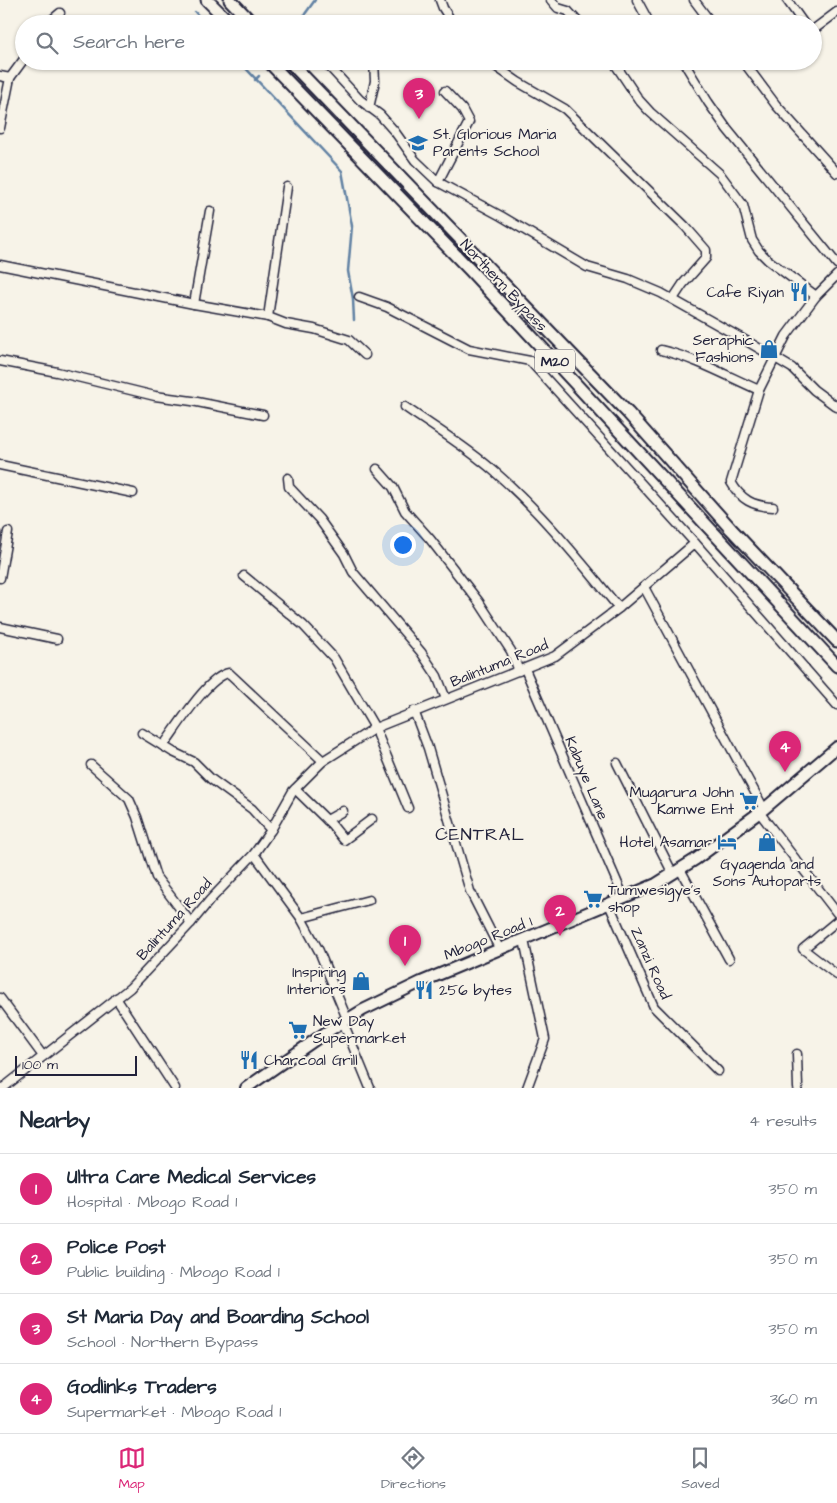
<!DOCTYPE html>
<meta charset="utf-8">
<style>
:root{--surface:#fff;--page:#f2f2f3;--text:#1f2937;--muted:#747a83;--line:#e0e1e3;--accent:#db2777}
body{margin:0;font-family:"Architects Daughter",sans-serif;background:var(--page);color:var(--text)}
.scale{position:absolute;left:15px;bottom:12px;width:122px;box-sizing:border-box;padding-left:5px;border:2px solid #22223b;border-top:0;font-size:14px;line-height:18px;white-space:nowrap;color:#22223b;-webkit-text-stroke:4px #f7f3e8;paint-order:stroke}
.you{position:absolute;left:402px;top:544px;width:18px;height:18px;margin:-12px;border:4px solid #fff;border-radius:50%;background:#1a73e8;box-shadow:0 0 0 8px #1a73e833}
.badge{display:grid;place-items:center;width:32px;height:32px;border-radius:50%;background:var(--accent);color:#fff;font-size:16px;font-weight:700}
.pin{position:absolute;translate:-50% -41px;filter:drop-shadow(0 1px 2px #0008)}
.pin::after{content:'';position:absolute;top:26px;width:18px;height:15px;background:inherit;clip-path:polygon(0 0,100% 0,50% 100%)}
.list{margin:0;padding:0;list-style:none}
h2{display:flex;justify-content:space-between;align-items:center;height:65px;margin:0;padding:0 20px;font-size:21px}
h2 small{font-size:16px;font-weight:400;color:var(--muted)}
.list li{display:grid;grid-template-columns:32px 1fr auto;gap:15px;align-items:center;box-sizing:border-box;height:70px;padding:0 20px;border-top:1px solid var(--line)}
.list b{display:block;font-size:19px;white-space:nowrap}
.list p{margin:0;font-size:16px;white-space:nowrap;color:var(--muted)}
.list em{font-size:16px;font-style:normal;color:var(--muted)}
.icon{flex:none;width:28px;height:28px;fill:none;stroke:currentColor;stroke-width:2;stroke-linecap:round;stroke-linejoin:round}
.map{position:relative;flex:none;width:837px;height:1088px;overflow:hidden}
.search{position:absolute;background:var(--surface);box-shadow:0 1px 4px #0004;left:15px;right:15px;top:15px;height:55px;display:flex;align-items:center;gap:12px;box-sizing:border-box;padding:0 18px;border-radius:28px;color:var(--muted);font-size:19px}
.sheet{height:345px;background:var(--surface)}
nav{display:flex;justify-content:space-around;align-items:center;box-sizing:border-box;height:70px;border-top:1px solid var(--line);background:var(--surface);font-size:14px;color:var(--muted)}
nav a{display:grid;justify-items:center;gap:2px}
nav .on{color:var(--accent)}
.map>svg:first-child{display:block}
.lines{fill:none;stroke-linecap:round;stroke-linejoin:round}
.stream{stroke:#6181a3;stroke-width:2.5}
.minor-casing{stroke:#22223b;stroke-width:11}
.major-casing{stroke:#22223b;stroke-width:14}
.highway-casing{stroke:#22223b;stroke-width:15}
.minor{stroke:#f7f3e8;stroke-width:8}
.major{stroke:#f7f3e8;stroke-width:10}
.highway{stroke:#f7f3e8;stroke-width:11}
.labels{text-anchor:middle;stroke-width:4;stroke-linejoin:round;paint-order:stroke}
.shield{fill:#f7f3e8;stroke:#62616f;stroke-width:1}
.shield-label{font-size:14px;font-weight:bold;fill:#22223b}
.poi-label{font-size:15px;fill:#22223b;stroke:#f7f3e8;text-anchor:start}
.street-label{font-size:15px;fill:#22223b;stroke:#f7f3e8}
.quarter-label{font-size:18px;letter-spacing:1px;fill:#22223b;stroke:#f7f3e8}
</style>
<div class="map">
<svg width="837" height="1088" viewBox="0 0 837 1088">
<rect width="100%" height="100%" fill="#f7f3e8"/>
<filter id="ink" filterUnits="userSpaceOnUse"><feTurbulence type="fractalNoise" baseFrequency=".02" numOctaves="2"/><feDisplacementMap in="SourceGraphic" scale="10" xChannelSelector="R" yChannelSelector="G"/><feConvolveMatrix kernelMatrix="1 2 1 2 8 2 1 2 1" color-interpolation-filters="sRGB"/></filter>
<g filter="url(#ink)">
<g class="lines">
<!-- stream -->
<g class="stream">
<path d="M195,12L206,24"/>
<path d="M301,24L305,14L315,0"/>
<path d="M239,61L342,171L352,226L348,271L353,299L354,320"/>
<path d="M255,80L259,76"/>
</g>
<!-- minor casing -->
<g class="minor-casing">
<g id="minor">
<path d="M440,0L443,8L453,24"/>
<path d="M551,0L558,8L568,11L580,24"/>
<path d="M637,0L650,24"/>
<path d="M694,0L712,24"/>
<path d="M787,0L804,24"/>
<path d="M47,24L60,13"/>
<path d="M813,30L837,12"/>
<path d="M324,61L360,100L380,115L395,132L415,160L438,182"/>
<path d="M488,61L518,82L565,109L685,226L706,250V258L683,284L673,299"/>
<path d="M613,61L639,100L650,112L720,174L743,205L752,240L759,251L768,260L816,296"/>
<path d="M683,61L708,102L727,129L837,264"/>
<path d="M743,61L776,105L837,173"/>
<path d="M0,76L10,78L0,128"/>
<path d="M10,78L24,59"/>
<path d="M445,91L462,109L469,122L438,182L501,216L587,267L628,279L661,293L750,343L792,368L814,390L837,407"/>
<path d="M369,108L375,81L374,61"/>
<path d="M0,265L194,304L268,317L286,324L314,329L349,340L365,355"/>
<path d="M359,297L387,307L469,349L530,361L695,543L837,705"/>
<path d="M194,304L210,211"/>
<path d="M268,317L287,187"/>
<path d="M661,350C695,358 727,376 759,390"/>
<path d="M0,361L57,372L155,396L192,401L263,415"/>
<path d="M405,407C435,428 467,447 495,472C541,512 580,561 619,608"/>
<path d="M0,465L133,493"/>
<path d="M377,469L393,487L405,511L430,539L479,602L511,651L519,671"/>
<path d="M288,478L289,487L319,519L344,554L353,572L421,652L437,676L446,699"/>
<path d="M773,507C753,506 741,500 731,482L759,390L786,336L816,296L837,275"/>
<path d="M244,576L303,625L334,658L375,728L408,808"/>
<path d="M0,578L8,532"/>
<path d="M644,587L764,809"/>
<path d="M0,627L57,639"/>
<path d="M525,669L624,898"/>
<path d="M414,711L428,748L470,891L500,950"/>
<path d="M142,733L173,752L194,762L211,779L252,809L271,830"/>
<path d="M163,746C176,729 208,676 229,673L323,761"/>
<path d="M617,763L673,874"/>
<path d="M91,765L129,799L137,817L156,877L191,923"/>
<path d="M295,789L332,825L344,840L372,819"/>
<path d="M759,812L837,913"/>
<path d="M327,820L343,811"/>
<path d="M254,854L301,918L319,951L347,1019"/>
<path d="M680,869L729,959"/>
<path d="M609,904L654,1007L718,1071"/>
<path d="M301,918L369,900"/>
<path d="M837,921L803,949L837,975"/>
<path d="M524,940L545,1039L527,1088"/>
<path d="M0,998L43,1056"/>
<path d="M116,998L175,1088"/>
<path d="M343,1022L370,1088"/>
<path d="M797,1054L798,1088"/>
<path d="M3,1088L130,988L191,923L210,900L254,854L271,830L293,791L323,761L375,728L555,656L619,608L695,543"/>
</g>
</g>
<!-- major casing -->
<g class="major-casing">
<path id="major" d="M246,1088L325,1033L363,1010L421,982L656,884L696,859L764,809L837,747"/>
</g>
<!-- highway casing -->
<g class="highway-casing">
<g id="highway">
<path d="M207,0L231,24"/>
<path d="M230,0L253,24"/>
<path d="M268,61L470,270L837,666"/>
<path d="M289,61L628,413L731,529L837,641"/>
</g>
</g>
<!-- minor -->
<use href="#minor" class="minor"/>
<!-- major -->
<use href="#major" class="major"/>
<!-- highway -->
<use href="#highway" class="highway"/>
</g>
</g>
<!-- icons -->
<defs>
<g id="school-bare" transform="scale(1.5)"><path d="M0-5L7-2L0 1L-7-2ZM-4 1L0 2.5L4 1V4Q0 6-4 4Z" fill="#1f6fb2" stroke="#f7f3e8" stroke-width="2.5" paint-order="stroke"/></g>
<g id="restaurant-bare" transform="scale(1.5)"><path d="M-5-6h1v4h1v-4h1v4h1v-4h1v5L-1.5 .5V6h-2V.5L-5-1ZM5-6V6H3V1.5H1.5Q1.5-4 5-6Z" fill="#1f6fb2" stroke="#f7f3e8" stroke-width="2.5" paint-order="stroke"/></g>
<g id="shop-bare" transform="scale(1.5)"><path d="M-5-2.5h2.3a2.7 3.5 0 0 1 5.4 0H5L5.5 6h-11ZM-1.5-2.5h3a1.5 2.3 0 0 0-3 0Z" fill="#1f6fb2" stroke="#f7f3e8" stroke-width="2.5" paint-order="stroke"/></g>
<g id="supermarket-bare" transform="scale(1.5)"><path d="M-6-5.5h2.5l.6 2H6L4.5 2H-2.5L-4.4-4H-6ZM-1.5 3.2a1.3 1.3 0 1 0 .1 0ZM3 3.2a1.3 1.3 0 1 0 .1 0Z" fill="#1f6fb2" stroke="#f7f3e8" stroke-width="2.5" paint-order="stroke"/></g>
<g id="hotel-bare" transform="scale(1.5)"><path d="M-6-4.5h1.5V1H6V5H4.5V3h-9V5H-6ZM-4 0a1.8 1.8 0 1 1 3.6 0ZM.5 0V-2.5h3Q6-2.5 6 0Z" fill="#1f6fb2" stroke="#f7f3e8" stroke-width="2.5" paint-order="stroke"/></g>
</defs>
<g fill-rule="evenodd">
<use href="#school-bare" x="418" y="143"/>
<use href="#restaurant-bare" x="799" y="292"/>
<use href="#shop-bare" x="769" y="349"/>
<use href="#supermarket-bare" x="749" y="801"/>
<use href="#hotel-bare" x="727" y="842"/>
<use href="#shop-bare" x="767" y="842"/>
<use href="#supermarket-bare" x="593" y="899"/>
<use href="#shop-bare" x="361" y="981"/>
<use href="#restaurant-bare" x="424" y="990"/>
<use href="#supermarket-bare" x="298" y="1030"/>
<use href="#restaurant-bare" x="249" y="1060"/>
</g>
<g class="labels">
<!-- shield labels -->
<rect class="shield" x="535" y="349.5" width="40" height="23" rx="4"/>
<g class="shield-label">
<text x="555" y="366">M20</text>
</g>
<!-- poi labels -->
<g class="poi-label">
<text x="433" y="139">St. Glorious Maria<tspan x="433" dy="17">Parents School</tspan></text>
<text x="784" y="297" text-anchor="end">Cafe Riyan</text>
<text x="754" y="345" text-anchor="end">Seraphic<tspan x="754" dy="17">Fashions</tspan></text>
<text x="734" y="797" text-anchor="end">Mugarura John<tspan x="734" dy="17">Kamwe Ent</tspan></text>
<text x="712" y="847" text-anchor="end">Hotel Asamar</text>
<text x="767" y="869" text-anchor="middle">Gyagenda and<tspan x="767" dy="17">Sons Autoparts</tspan></text>
<text x="608" y="895">Tumwesigye's<tspan x="608" dy="17">shop</tspan></text>
<text x="346" y="977" text-anchor="end">Inspiring<tspan x="346" dy="17">Interiors</tspan></text>
<text x="439" y="995">256 bytes</text>
<text x="313" y="1026">New Day<tspan x="313" dy="17">Supermarket</tspan></text>
<text x="264" y="1065">Charcoal Grill</text>
</g>
<!-- street labels -->
<g class="street-label">
<text transform="translate(504 285) rotate(47)" y="5">Northern Bypass</text>
<text transform="translate(499 663) rotate(-22)" y="5">Balintuma Road</text>
<text transform="translate(587 778) rotate(67)" y="5">Kabuye Lane</text>
<text transform="translate(174 919) rotate(-48)" y="5">Balintuma Road</text>
<text transform="translate(488 938) rotate(-22)" y="5">Mbogo Road 1</text>
<text transform="translate(651 963) rotate(66)" y="5">Zanzi Road</text>
</g>
<!-- quarter labels -->
<g class="quarter-label">
<text x="480" y="840">CENTRAL</text>
</g>
</g>
</svg>
<div class="scale">100 m</div>
<div class="you"></div>
<div class="pin badge" style="left:405px;top:966px">1</div>
<div class="pin badge" style="left:560px;top:936px">2</div>
<div class="pin badge" style="left:419px;top:119px">3</div>
<div class="pin badge" style="left:785px;top:772px">4</div>
<div class="search"><svg class="icon" aria-label="search" viewBox="0 0 24 24"><circle cx="10" cy="10" r="6"/><path d="M15 15l6 6"/></svg>Search here</div>
</div>
<section class="sheet">
<h2>Nearby<small>4 results</small></h2>
<ul class="list">
<li><span class="badge">1</span><div><b>Ultra Care Medical Services</b><p>Hospital · Mbogo Road 1</p></div><em>350 m</em></li>
<li><span class="badge">2</span><div><b>Police Post</b><p>Public building · Mbogo Road 1</p></div><em>350 m</em></li>
<li><span class="badge">3</span><div><b>St Maria Day and Boarding School</b><p>School · Northern Bypass</p></div><em>350 m</em></li>
<li><span class="badge">4</span><div><b>Godlinks Traders</b><p>Supermarket · Mbogo Road 1</p></div><em>360 m</em></li>
</ul>
</section>
<nav>
<a class="on"><svg class="icon" aria-label="map" viewBox="0 0 24 24"><path d="M3 6l6-2 6 2 6-2v14l-6 2-6-2-6 2zM9 4v14M15 6v14"/></svg>Map</a>
<a><svg class="icon" aria-label="directions" viewBox="0 0 24 24"><path d="M12 3l9 9-9 9-9-9zM9 14v-3h6M13 9l2 2-2 2"/></svg>Directions</a>
<a><svg class="icon" aria-label="saved" viewBox="0 0 24 24"><path d="M7 4h10v16l-5-4-5 4z"/></svg>Saved</a>
</nav>
